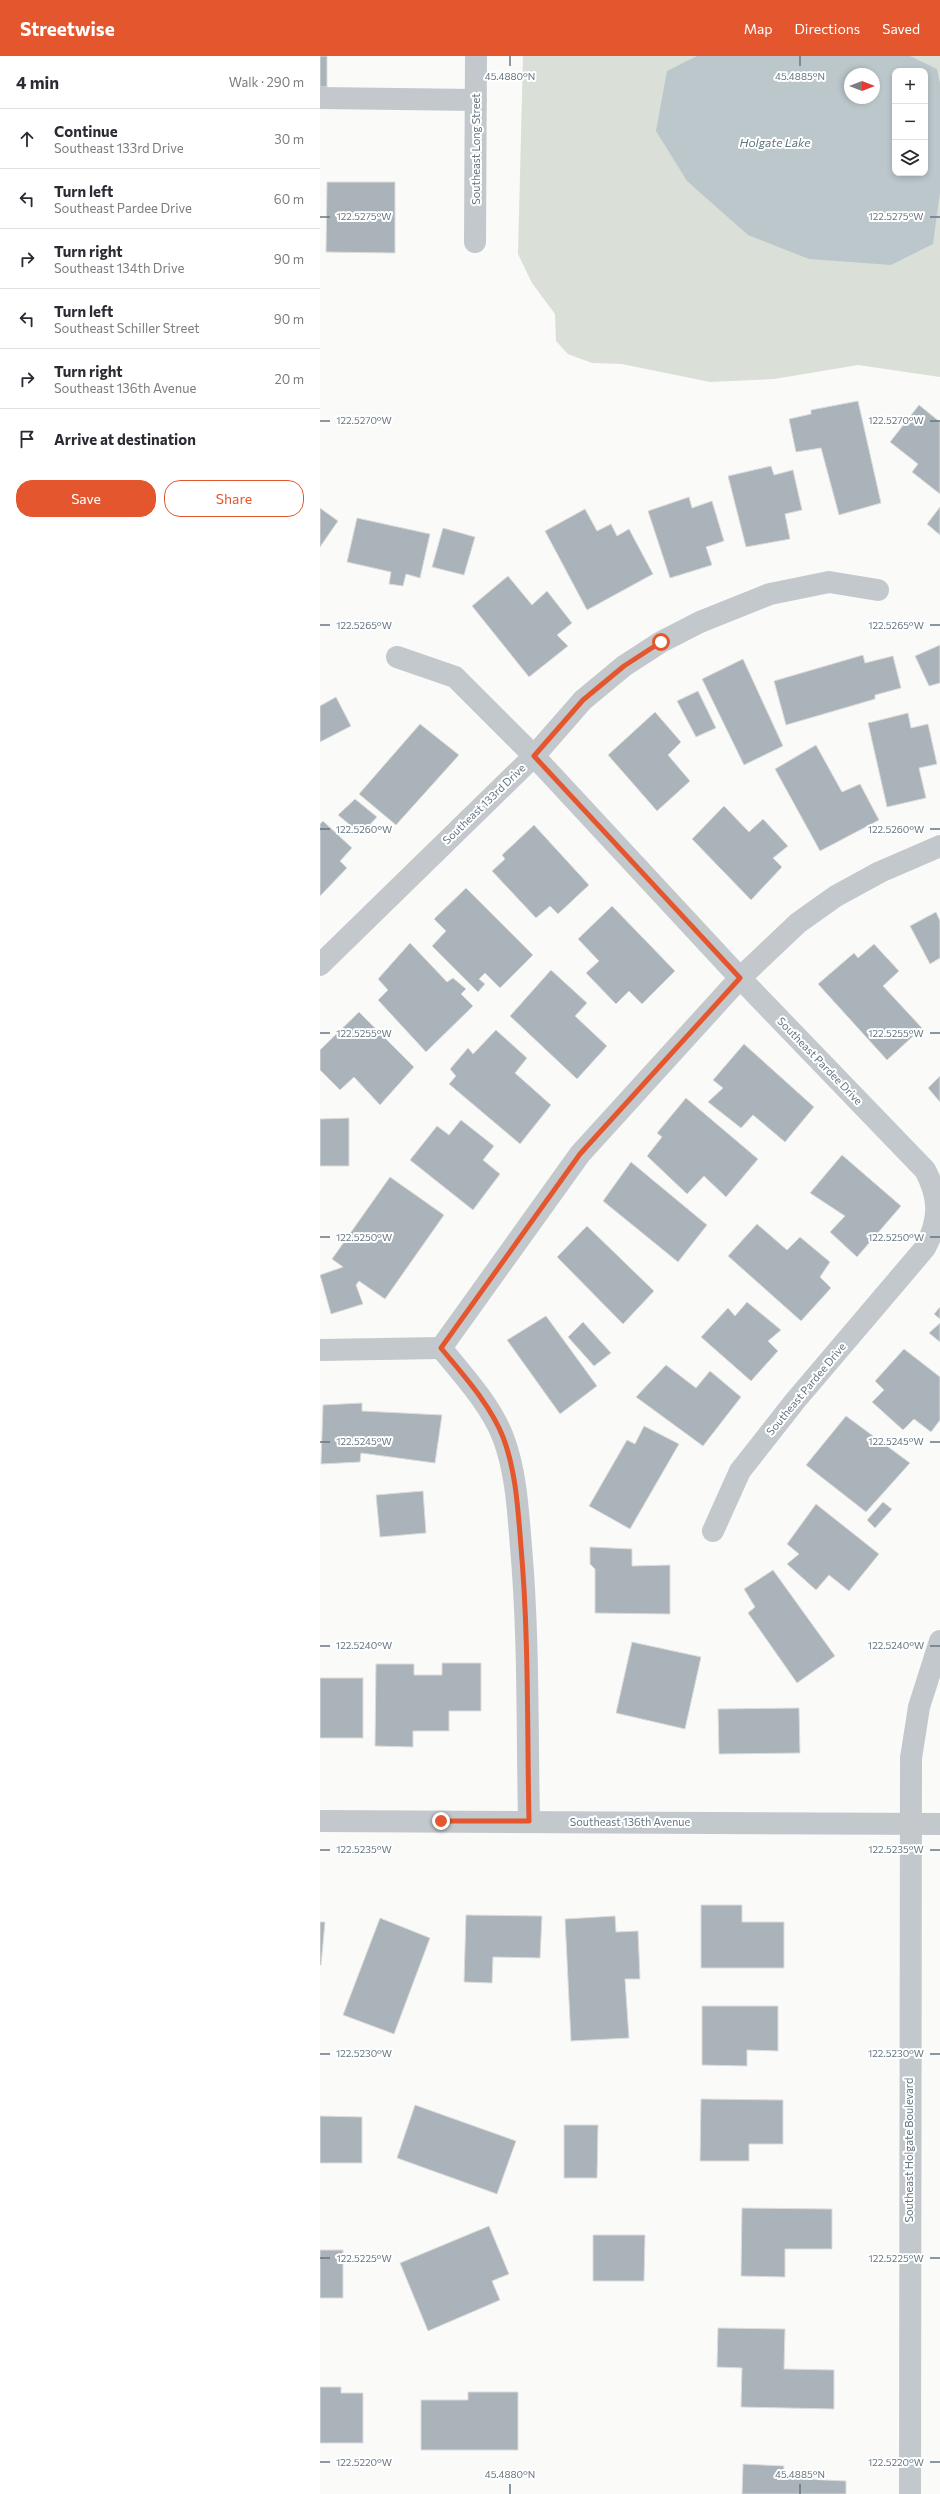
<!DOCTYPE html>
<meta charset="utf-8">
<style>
:root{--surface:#fff;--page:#f2f2f3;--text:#2b2b33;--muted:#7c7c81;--line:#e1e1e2;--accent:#e4572e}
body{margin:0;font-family:Commissioner,sans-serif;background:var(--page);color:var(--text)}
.controls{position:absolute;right:12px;top:12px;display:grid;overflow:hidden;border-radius:8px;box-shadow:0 2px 6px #0003}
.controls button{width:36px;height:36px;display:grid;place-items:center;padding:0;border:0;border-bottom:1px solid var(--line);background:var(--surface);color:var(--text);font:20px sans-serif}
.compass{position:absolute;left:524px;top:12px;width:36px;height:36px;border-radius:50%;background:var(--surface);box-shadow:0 2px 6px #0003;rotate:90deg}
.stop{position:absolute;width:12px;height:12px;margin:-9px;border:3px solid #e4572e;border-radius:50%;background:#fff}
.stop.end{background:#e4572e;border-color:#fff;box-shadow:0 1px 4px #0008}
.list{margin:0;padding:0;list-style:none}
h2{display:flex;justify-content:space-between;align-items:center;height:52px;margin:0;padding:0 16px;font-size:17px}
h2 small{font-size:13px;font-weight:400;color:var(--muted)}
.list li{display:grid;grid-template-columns:26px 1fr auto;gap:12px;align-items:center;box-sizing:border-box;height:60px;padding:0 16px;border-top:1px solid var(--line)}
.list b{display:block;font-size:15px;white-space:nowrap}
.list p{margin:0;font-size:13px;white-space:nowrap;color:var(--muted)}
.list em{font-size:13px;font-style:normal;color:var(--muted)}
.actions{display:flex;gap:8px;padding:12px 16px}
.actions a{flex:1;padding:9px 0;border:1px solid var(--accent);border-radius:16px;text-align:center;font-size:14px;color:var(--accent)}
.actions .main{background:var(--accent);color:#fff}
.icon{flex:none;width:22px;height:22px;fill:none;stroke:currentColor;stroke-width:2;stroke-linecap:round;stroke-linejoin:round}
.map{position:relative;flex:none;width:620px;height:2438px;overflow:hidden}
header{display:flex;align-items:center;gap:24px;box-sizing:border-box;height:56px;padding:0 20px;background:var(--accent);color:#fff}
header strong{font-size:19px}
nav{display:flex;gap:22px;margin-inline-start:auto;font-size:14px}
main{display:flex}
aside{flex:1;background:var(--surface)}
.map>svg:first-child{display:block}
.green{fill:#dadfd7;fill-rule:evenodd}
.water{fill:#bbc7cb;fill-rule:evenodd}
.building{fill:#aab3b9;stroke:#dcdcda}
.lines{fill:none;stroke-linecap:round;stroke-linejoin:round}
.minor{stroke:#c3c8cc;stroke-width:22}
.route{stroke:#e4572e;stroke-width:5}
.ticks{fill:none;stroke:#657683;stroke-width:1.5}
.labels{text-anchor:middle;stroke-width:4;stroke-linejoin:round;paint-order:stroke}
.street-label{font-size:11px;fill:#657683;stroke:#fff}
.water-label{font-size:12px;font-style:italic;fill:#60757c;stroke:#fff}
.ticks-label{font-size:10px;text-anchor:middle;fill:#657683;stroke:#fff;stroke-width:4;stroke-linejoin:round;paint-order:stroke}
</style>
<header>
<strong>Streetwise</strong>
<nav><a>Map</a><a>Directions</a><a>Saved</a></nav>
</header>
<main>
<aside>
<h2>4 min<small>Walk · 290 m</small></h2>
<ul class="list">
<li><svg class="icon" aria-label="ahead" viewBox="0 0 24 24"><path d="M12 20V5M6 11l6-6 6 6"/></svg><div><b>Continue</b><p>Southeast 133rd Drive</p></div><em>30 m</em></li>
<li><svg class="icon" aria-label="left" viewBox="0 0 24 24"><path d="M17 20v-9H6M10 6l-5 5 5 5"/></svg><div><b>Turn left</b><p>Southeast Pardee Drive</p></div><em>60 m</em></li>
<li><svg class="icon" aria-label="right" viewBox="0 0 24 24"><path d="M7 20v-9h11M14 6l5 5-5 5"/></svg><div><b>Turn right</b><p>Southeast 134th Drive</p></div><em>90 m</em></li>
<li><svg class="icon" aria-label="left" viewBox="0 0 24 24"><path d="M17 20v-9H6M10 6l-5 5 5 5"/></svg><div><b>Turn left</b><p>Southeast Schiller Street</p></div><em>90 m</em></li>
<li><svg class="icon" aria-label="right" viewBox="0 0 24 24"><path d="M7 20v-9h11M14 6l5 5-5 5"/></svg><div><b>Turn right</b><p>Southeast 136th Avenue</p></div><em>20 m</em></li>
<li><svg class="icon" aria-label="arrive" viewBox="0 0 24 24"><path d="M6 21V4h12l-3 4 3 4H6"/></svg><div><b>Arrive at destination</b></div></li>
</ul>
<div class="actions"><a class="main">Save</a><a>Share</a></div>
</aside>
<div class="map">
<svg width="620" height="2438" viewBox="0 0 620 2438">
<rect width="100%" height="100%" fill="#fafaf8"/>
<!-- green -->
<path class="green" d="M203,0H620V321L538,309L454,323L390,326L302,308L272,307L248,298L236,285L235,258L212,227L198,198ZM575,15H605V117H575ZM530,18H554V42H530Z"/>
<!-- water -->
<path class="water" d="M377,0H590L617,13L620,27V136L613,188L571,209L489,203L428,179L367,125L336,75L347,15ZM575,15H605V117H575ZM530,18H554V42H530Z"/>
<!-- building -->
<g class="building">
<rect x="0" y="0" width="7" height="31"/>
<path d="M7,126H75V197L6,196Z"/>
<path d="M538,345L561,447L519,459L501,392L476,396L469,363L491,358V354Z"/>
<path d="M599,349L620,366V438L592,416L598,408L570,386Z"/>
<path d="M451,410L454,419L473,414L482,454L465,458L470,483L426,491L408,420Z"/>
<path d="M369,441L372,452L392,445L404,485L386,491L392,509L350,522L328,455Z"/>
<path d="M620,451V479L607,468Z"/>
<path d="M0,452L18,465L0,491Z"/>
<path d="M265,453L277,475L291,468L297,480L309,473L333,518L267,554L225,475Z"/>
<path d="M37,462L110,478L100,522L86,518L83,530L69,528L71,516L27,506Z"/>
<path d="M123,472L155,481L144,519L112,511Z"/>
<path d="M188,520L212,549L227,535L252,567L237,579L248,590L209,621L152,550Z"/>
<path d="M620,589V627L609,630L595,600Z"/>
<path d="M543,599L545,607L573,600L581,632L555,639V643L466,669L454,625Z"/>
<path d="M423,603L463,690L424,709L382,623Z"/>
<path d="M378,635L396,672L376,681L357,645Z"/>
<path d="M16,641L31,670L0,686V650Z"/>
<path d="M335,656L361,686L348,699L370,725L337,755L288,699Z"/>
<path d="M588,657L591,672L608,668L617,708L599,712L606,742L567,751L548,667Z"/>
<path d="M100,668L139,699L76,769L39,738Z"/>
<path d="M496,689L522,736L540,728L559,764L500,795L455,713Z"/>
<path d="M35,743L57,761L41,778L18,759Z"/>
<path d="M404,750L429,776L443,763L468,790L453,802L462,811L431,844L372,783Z"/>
<path d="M3,765L32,792L20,805L27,812L0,840V768Z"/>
<path d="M214,769L269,829L238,858L230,850L216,862L172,815L185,803L182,799Z"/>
<path d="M146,832L213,899L180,932L165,917L159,923L165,928L158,936L112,890L126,875L114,863Z"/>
<path d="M292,850L355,915L322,948L309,935L296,948L266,917L279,905L258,883Z"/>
<path d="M616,856L620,865V902L610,908L590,870Z"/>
<path d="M90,887L127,926L133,922L146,933L141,938L153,950L106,996L58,944L68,934L58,923Z"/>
<path d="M554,888L579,915L563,930L602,972L567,1004L498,928L534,897L538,902Z"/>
<path d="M231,914L267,947L255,960L287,990L257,1023L190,960Z"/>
<path d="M39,956L94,1011L60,1049L34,1021L20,1034L0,1014V994Z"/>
<path d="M176,974L207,1002L195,1017L231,1049L200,1088L129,1028L136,1020L130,1013L148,992L153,998Z"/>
<path d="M424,988L494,1051L465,1086L433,1059L421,1072L388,1046L403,1032L393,1024Z"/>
<path d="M620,1020V1046L608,1032Z"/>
<path d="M366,1042L438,1103L406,1141L384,1120L367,1138L327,1100L342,1081L337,1077Z"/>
<path d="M29,1062V1110H0V1063Z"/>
<path d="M141,1064L174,1090L163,1104L180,1118L153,1154L90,1104L117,1070L129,1079Z"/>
<path d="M522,1099L581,1150L537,1201L510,1176L525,1160L490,1137Z"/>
<path d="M311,1106L387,1169L358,1206L283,1145Z"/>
<path d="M70,1121L124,1159L65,1243L39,1225L36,1229L43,1248L11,1258L0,1219L23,1211L12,1203Z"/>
<path d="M437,1168L467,1194L480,1181L510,1206L500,1221L511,1232L481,1265L408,1200Z"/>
<path d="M267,1170L334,1235L303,1268L237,1201Z"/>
<path d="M427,1246L461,1274L448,1285L458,1295L431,1325L381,1281L408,1252L415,1260Z"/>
<path d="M620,1251V1263L614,1258Z"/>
<path d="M226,1260L277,1330L240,1358L187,1284Z"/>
<path d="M263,1266L291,1297L274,1310L248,1281Z"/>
<path d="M620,1267V1286L609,1277Z"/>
<path d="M584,1293L620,1321V1364L611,1376L594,1363L583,1374L552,1346L564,1334L555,1325Z"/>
<path d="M346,1309L376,1332L390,1315L421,1341L383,1390L316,1341Z"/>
<path d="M42,1347V1355L122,1359L115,1407L41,1397L40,1406L1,1408L3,1349Z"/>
<path d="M526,1360L590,1407L546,1456L486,1409Z"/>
<path d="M324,1370L359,1388L310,1473L269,1450L307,1384L315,1388Z"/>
<path d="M103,1435L106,1477L60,1481L56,1439Z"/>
<path d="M563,1446L572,1453L555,1472L547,1464Z"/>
<path d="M496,1448L559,1498L529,1535L509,1519L496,1534L467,1508L479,1498L467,1488Z"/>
<path d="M270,1491L312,1493V1510L350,1509V1558L275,1557V1513L270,1508Z"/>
<path d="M453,1514L515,1600L477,1627L428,1557L435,1551L424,1533Z"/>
<path d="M312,1586L381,1601L365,1673L296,1657Z"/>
<path d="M122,1607H161V1655H129V1675H93V1691L55,1690L56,1608H94V1619H122Z"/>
<rect x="0" y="1622" width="43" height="60"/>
<path d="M479,1652L480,1697L399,1698L398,1653Z"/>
<path d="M381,1849H422V1866H464V1912H381Z"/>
<path d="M146,1859L222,1860L220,1902L173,1901L172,1927L144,1926Z"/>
<path d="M295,1860L296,1876L318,1875L320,1923H305L309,1982L251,1985L245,1863Z"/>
<path d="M60,1862L110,1882L74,1978L23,1959Z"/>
<path d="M0,1866H5L1,1909H0Z"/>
<path d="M382,1950H458V1995L427,1994V2010L382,2009Z"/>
<path d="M381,2043L463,2044V2088H429V2105H380Z"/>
<path d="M95,2049L196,2085L177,2138L77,2102Z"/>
<path d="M0,2060L42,2061V2107H0Z"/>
<path d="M244,2069H278L277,2122H244Z"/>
<path d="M422,2152L512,2153V2193H465V2221L421,2220Z"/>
<path d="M169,2170L189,2218L172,2225L180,2244L108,2275L80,2207Z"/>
<path d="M273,2179H325L324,2225H273Z"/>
<rect x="0" y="2194" width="23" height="48"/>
<path d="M398,2272L465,2273L464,2313L514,2314V2353L421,2351L422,2312L397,2311Z"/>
<path d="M0,2331H21V2337H43V2387H0Z"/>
<path d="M148,2336H198V2394H101V2344H148Z"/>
<path d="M423,2408L464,2410L463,2422L526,2425V2438H422Z"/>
</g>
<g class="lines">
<!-- minor -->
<g class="minor">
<path d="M0,42L156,44"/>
<path d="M155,186L156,0"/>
<path d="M77,601L135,621L214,700L420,922L605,1114C620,1142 620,1163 605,1192L475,1345L420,1415L393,1475"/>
<path d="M0,909L214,700L263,644L304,610L341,586L380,566L450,538L509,526L558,534"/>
<path d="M121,1292L260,1098L420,922L478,867L516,840L560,816L620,790"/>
<path d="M121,1292C143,1319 170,1348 183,1381C196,1415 198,1454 201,1491C209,1582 207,1674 209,1765"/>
<path d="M0,1294L121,1292"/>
<path d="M0,1765L620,1768"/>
<path d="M590,2438L591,1702L599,1651L620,1585"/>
</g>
</g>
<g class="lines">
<!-- route -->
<path class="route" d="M121,1765H209C207,1674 209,1582 201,1491C198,1454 196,1415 183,1381C170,1348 143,1319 121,1292L260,1098L420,922L214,700L263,644L304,610L341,586"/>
</g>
<!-- ticks -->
<path class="ticks" d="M190,0V10M480,0V10M0,161H10M610,161H620M0,365H10M610,365H620M0,569H10M610,569H620M0,773H10M610,773H620M0,977H10M610,977H620M0,1181H10M610,1181H620M0,1386H10M610,1386H620M0,1590H10M610,1590H620M0,1794H10M610,1794H620M0,1998H10M610,1998H620M0,2202H10M610,2202H620M0,2406H10M610,2406H620M190,2428V2438M480,2428V2438"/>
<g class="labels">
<!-- street labels -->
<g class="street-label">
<text transform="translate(156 93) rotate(-90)" y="4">Southeast Long Street</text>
<text transform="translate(164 748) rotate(-44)" y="4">Southeast 133rd Drive</text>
<text transform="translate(500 1005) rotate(46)" y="4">Southeast Pardee Drive</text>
<text transform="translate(486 1333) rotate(-50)" y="4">Southeast Pardee Drive</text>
<text x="310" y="1770">Southeast 136th Avenue</text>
<text transform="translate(589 2094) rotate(-90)" y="4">Southeast Holgate Boulevard</text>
</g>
<!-- water labels -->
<g class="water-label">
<text x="455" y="91">Holgate Lake</text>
</g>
</g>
<g class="ticks-label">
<text x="190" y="24">45.4880°N</text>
<text x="480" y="24">45.4885°N</text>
<text x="44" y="164">122.5275°W</text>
<text x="576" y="164">122.5275°W</text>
<text x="44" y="368">122.5270°W</text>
<text x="576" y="368">122.5270°W</text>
<text x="44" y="573">122.5265°W</text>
<text x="576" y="573">122.5265°W</text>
<text x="576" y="777">122.5260°W</text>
<text x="44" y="777">122.5260°W</text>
<text x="576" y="981">122.5255°W</text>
<text x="44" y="981">122.5255°W</text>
<text x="44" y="1185">122.5250°W</text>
<text x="576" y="1185">122.5250°W</text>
<text x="576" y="1389">122.5245°W</text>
<text x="44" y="1389">122.5245°W</text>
<text x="44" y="1593">122.5240°W</text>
<text x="576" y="1593">122.5240°W</text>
<text x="576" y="1797">122.5235°W</text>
<text x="44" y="1797">122.5235°W</text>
<text x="44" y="2001">122.5230°W</text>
<text x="576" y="2001">122.5230°W</text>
<text x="576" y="2206">122.5225°W</text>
<text x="44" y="2206">122.5225°W</text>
<text x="44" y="2410">122.5220°W</text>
<text x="576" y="2410">122.5220°W</text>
<text x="190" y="2422">45.4880°N</text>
<text x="480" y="2422">45.4885°N</text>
</g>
</svg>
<div class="controls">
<button>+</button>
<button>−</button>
<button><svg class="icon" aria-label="layers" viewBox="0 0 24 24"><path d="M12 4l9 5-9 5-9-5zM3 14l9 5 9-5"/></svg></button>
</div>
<svg class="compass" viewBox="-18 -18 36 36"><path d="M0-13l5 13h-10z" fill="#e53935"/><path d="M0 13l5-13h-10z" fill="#7c7c81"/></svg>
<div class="stop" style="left:341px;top:586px"></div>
<div class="stop end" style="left:121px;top:1765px"></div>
</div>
</main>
